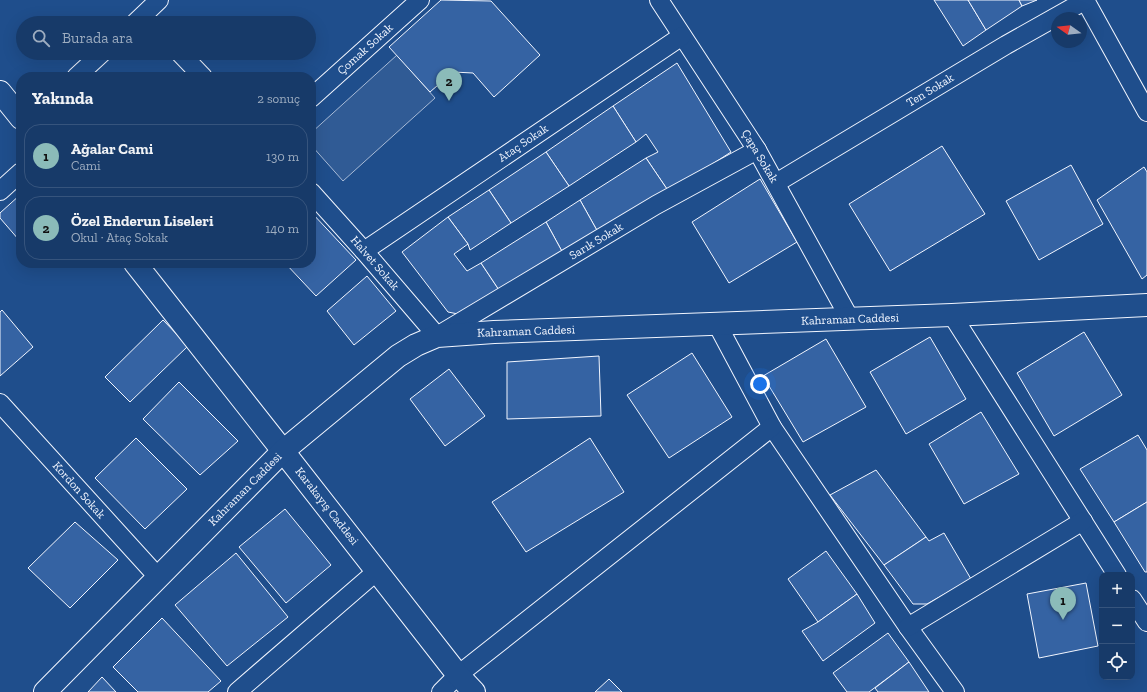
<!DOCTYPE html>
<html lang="tr">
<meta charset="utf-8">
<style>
:root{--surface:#173a69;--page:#244571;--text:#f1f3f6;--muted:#9eadc0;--line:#36547d;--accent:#8bbbb9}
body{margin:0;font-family:"Zilla Slab",serif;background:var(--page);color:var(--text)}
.controls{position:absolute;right:12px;bottom:12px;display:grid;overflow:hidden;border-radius:8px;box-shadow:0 4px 16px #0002}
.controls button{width:36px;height:36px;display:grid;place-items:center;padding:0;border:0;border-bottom:1px solid var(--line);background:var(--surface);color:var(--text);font:20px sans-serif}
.compass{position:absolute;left:1051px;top:12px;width:36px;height:36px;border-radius:50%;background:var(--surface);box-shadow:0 4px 16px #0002;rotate:285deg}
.you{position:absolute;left:760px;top:384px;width:14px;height:14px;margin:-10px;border:3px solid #fff;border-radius:50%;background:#1a73e8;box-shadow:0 0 0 6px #1a73e833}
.badge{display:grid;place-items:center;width:26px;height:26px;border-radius:50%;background:var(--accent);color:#111;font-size:13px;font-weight:700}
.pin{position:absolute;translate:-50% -33px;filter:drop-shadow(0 1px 2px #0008)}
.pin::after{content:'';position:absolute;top:21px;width:14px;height:12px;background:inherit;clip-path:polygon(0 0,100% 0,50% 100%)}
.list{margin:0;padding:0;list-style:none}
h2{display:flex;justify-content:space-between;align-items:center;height:52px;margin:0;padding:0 16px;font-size:17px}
h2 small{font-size:13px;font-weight:400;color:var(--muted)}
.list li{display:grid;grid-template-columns:26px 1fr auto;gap:12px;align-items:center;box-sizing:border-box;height:64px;margin:0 8px 8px;padding:0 8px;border:1px solid var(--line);border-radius:16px}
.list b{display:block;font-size:15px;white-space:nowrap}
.list p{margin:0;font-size:13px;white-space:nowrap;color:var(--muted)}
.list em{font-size:13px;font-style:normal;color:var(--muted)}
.icon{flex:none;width:22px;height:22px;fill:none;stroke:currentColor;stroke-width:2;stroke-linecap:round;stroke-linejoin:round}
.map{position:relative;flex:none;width:1147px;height:692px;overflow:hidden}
.search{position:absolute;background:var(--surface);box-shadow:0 4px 16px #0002;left:16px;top:16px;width:300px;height:44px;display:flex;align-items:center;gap:10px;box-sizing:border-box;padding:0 14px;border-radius:22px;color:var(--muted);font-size:15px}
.panel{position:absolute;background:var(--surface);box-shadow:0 4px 16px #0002;left:16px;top:72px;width:300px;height:196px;border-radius:16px}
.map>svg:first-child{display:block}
.built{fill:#305b95;stroke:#a8bbd7}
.building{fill:#3563a3;stroke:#f2f6ff}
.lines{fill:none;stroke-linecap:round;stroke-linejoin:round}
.minor-casing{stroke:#f2f6ff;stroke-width:20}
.tertiary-casing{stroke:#f2f6ff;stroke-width:24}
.minor{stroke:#1f4e8c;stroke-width:18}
.tertiary{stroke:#1f4e8c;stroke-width:22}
.labels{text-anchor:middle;stroke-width:3;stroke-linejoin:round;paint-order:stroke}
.street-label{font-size:12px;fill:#f2f6ff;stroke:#1f4e8c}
</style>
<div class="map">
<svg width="1147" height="692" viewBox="0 0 1147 692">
<rect width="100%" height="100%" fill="#1f4e8c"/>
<!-- built -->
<path class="built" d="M397,55L435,98L343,181L311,145V133Z"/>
<!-- building -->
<g class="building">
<path d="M441,0L491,1L540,55L494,97L473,73L453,72L430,92L389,47Z"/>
<path d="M934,0H968L986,30L963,46Z"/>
<path d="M968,0H1019L1022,6L986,30Z"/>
<path d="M1019,0H1037L1022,6Z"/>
<path d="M677,63L731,152L669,192L646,158L658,152L646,134L636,142L613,106Z"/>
<path d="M613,106L636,142L569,186L546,152Z"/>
<path d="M942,146L985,214L890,271L849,204Z"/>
<path d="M546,152L569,186L511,223L489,190Z"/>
<path d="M646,158L669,192L599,234L580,200Z"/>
<path d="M1071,165L1103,224L1039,260L1006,201Z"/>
<path d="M1144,167L1147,172V275L1142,279L1097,200Z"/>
<path d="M760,179L797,242L729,283L692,222Z"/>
<path d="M489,190L511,223L470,250L468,244L448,217Z"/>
<path d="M21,194V238L19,240L0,218V213Z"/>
<path d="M580,200L599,234L564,255L546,222Z"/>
<path d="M311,212L356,260L316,296L285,263H311Z"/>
<path d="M448,217L468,244L454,254L467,271L481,263L501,293L463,315L448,312L402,252Z"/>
<path d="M546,222L564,255L501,293L481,263Z"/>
<path d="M367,276L396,311L354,345L327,311Z"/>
<path d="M2,310L33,347L0,376V312Z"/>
<path d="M163,320L188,346L130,402L105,377Z"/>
<path d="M1084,332L1122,395L1054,436L1017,373Z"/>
<path d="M930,337L966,399L906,434L870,372Z"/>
<path d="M826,339L866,407L803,442L763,376Z"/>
<path d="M692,353L732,417L669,458L627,395Z"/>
<path d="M599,356L601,416L507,419V362Z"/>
<path d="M449,369L485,416L445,446L410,399Z"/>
<path d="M179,382L238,441L200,475L143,419Z"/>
<path d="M981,412L1019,474L964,504L929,444Z"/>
<path d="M1138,435L1147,450V502L1114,522L1080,469Z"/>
<path d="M136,438L187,489L145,529L95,478Z"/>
<path d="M590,438L624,492L526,552L492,502Z"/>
<path d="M876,470L926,537L884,565L830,495Z"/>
<path d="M1147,502V572H1145L1114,522Z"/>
<path d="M285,509L331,565L286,603L239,547Z"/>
<path d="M75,522L118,560L70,608L28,568Z"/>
<path d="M944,533L971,579L927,604H913L884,565L926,537L929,541Z"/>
<path d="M826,551L857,594L818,622L788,579Z"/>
<path d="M236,553L288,617L227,666L175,605Z"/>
<path d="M1086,583L1098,646L1039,658L1027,594Z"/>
<path d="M857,594L875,623L823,661L802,631L818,622Z"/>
<path d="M162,618L221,681L208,692H138L113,667Z"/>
<path d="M888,633L909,662L869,692H847L833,673Z"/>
<path d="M909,662L929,692H878L875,688Z"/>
<path d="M102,677L116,692H88Z"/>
<path d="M609,679L622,692H595Z"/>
</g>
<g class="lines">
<!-- minor casing -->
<g class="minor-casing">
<g id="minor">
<path d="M659,0L757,150L850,319"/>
<path d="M1085,0L1147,112"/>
<path d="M135,23L159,0"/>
<path d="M180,53L203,77"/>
<path d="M76,77L102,53"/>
<path d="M311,98L420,0"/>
<path d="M776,183L1006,45L1086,0"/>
<path d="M0,191L21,172"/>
<path d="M311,192L364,251L437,336L656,205L757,150"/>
<path d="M364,251L682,36"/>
<path d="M952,315L1117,575"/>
<path d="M717,324L772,427L908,627L955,692"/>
<path d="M0,403L158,577"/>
<path d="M1132,599L1147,622"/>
<path d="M908,627L1083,521"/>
<path d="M237,692L377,571"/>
<path d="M441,692L458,675L772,427"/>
</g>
</g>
<!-- tertiary casing -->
<g class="tertiary-casing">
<g id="tertiary">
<path d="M0,92L21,118"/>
<path d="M135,263L283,451L458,675L474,692"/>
<path d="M45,692L283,451L398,356L416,345L437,336L494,332L952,315L1147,305"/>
</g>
</g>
<!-- minor -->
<use href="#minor" class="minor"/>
<!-- tertiary -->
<use href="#tertiary" class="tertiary"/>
</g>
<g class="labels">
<!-- street labels -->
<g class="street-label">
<text transform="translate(365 49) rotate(-42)" y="4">Çomak Sokak</text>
<text transform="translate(930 90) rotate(-31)" y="4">Ten Sokak</text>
<text transform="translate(523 143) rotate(-34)" y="4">Ataç Sokak</text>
<text transform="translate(760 156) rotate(59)" y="4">Çapa Sokak</text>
<text transform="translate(596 241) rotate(-31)" y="4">Sarık Sokak</text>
<text transform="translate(375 263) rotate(49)" y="4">Halvet Sokak</text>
<text transform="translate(850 319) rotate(-2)" y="4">Kahraman Caddesi</text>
<text transform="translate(526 331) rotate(-2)" y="4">Kahraman Caddesi</text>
<text transform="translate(245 489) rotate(-45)" y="4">Kahraman Caddesi</text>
<text transform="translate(79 490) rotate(48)" y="4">Kordon Sokak</text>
<text transform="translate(327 506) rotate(52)" y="4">Karakayış Caddesi</text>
</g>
</g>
</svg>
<div class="controls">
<button>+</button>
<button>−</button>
<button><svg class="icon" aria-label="locate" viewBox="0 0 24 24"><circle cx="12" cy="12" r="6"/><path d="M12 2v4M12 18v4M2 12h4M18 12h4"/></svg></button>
</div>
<svg class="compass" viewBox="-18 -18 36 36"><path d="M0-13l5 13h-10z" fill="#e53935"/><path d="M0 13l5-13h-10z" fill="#9eadc0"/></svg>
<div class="you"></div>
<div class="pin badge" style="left:1063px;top:620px">1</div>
<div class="pin badge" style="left:449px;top:101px">2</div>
<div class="search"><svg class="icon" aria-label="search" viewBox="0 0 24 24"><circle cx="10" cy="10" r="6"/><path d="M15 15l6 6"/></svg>Burada ara</div>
<section class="panel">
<h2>Yakında<small>2 sonuç</small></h2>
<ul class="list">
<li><span class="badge">1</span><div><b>Ağalar Cami</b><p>Cami</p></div><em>130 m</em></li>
<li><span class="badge">2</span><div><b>Özel Enderun Liseleri</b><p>Okul · Ataç Sokak</p></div><em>140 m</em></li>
</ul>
</section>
</div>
